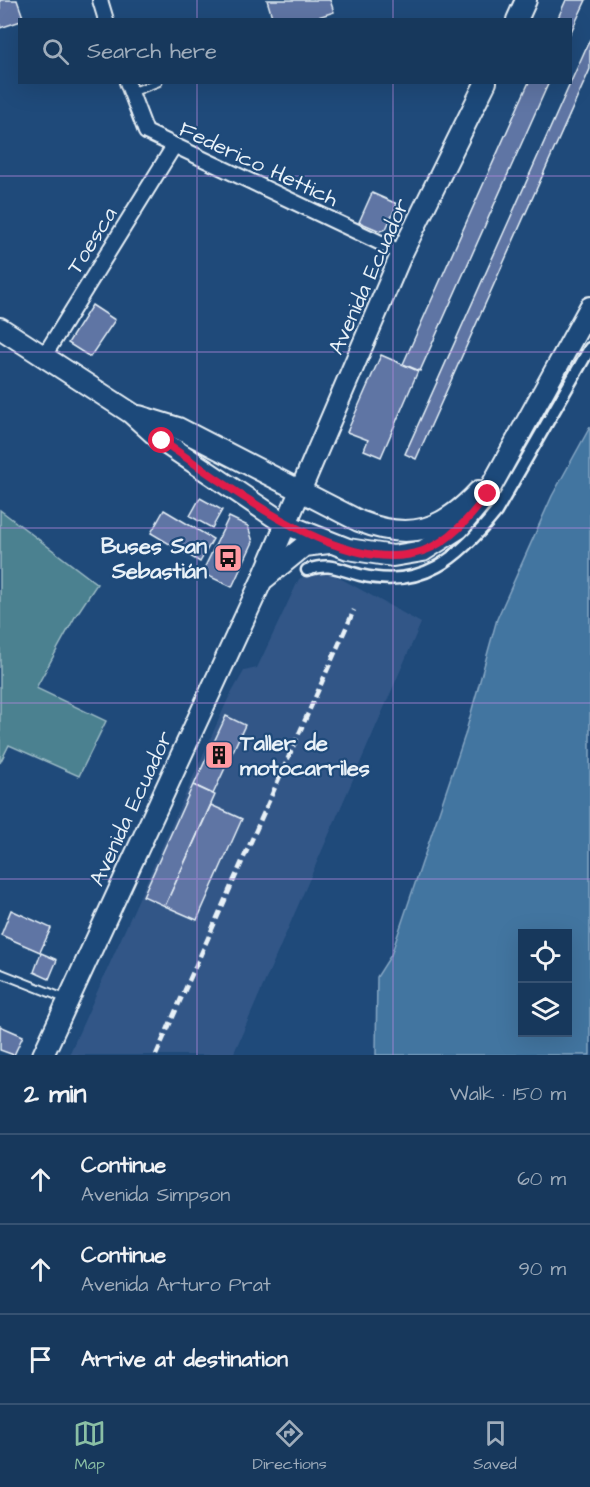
<!DOCTYPE html>
<meta charset="utf-8">
<style>
:root{--surface:#17385c;--page:#203f62;--text:#f1f3f6;--muted:#9eacbb;--line:#365272;--accent:#8abfa5}
body{margin:0;font-family:"Architects Daughter",sans-serif;background:var(--page);color:var(--text)}
.controls{position:absolute;right:18px;bottom:18px;display:grid;overflow:hidden;border-radius:0px;box-shadow:0 6px 24px #0002}
.controls button{width:54px;height:54px;display:grid;place-items:center;padding:0;border:0;border-bottom:2px solid var(--line);background:var(--surface);color:var(--text);font:30px sans-serif}
.stop{position:absolute;width:18px;height:18px;margin:-14px;border:4px solid #e11d48;border-radius:50%;background:#fff}
.stop.end{background:#e11d48;border-color:#fff;box-shadow:0 2px 6px #0008}
.list{margin:0;padding:0;list-style:none}
h2{display:flex;justify-content:space-between;align-items:center;height:78px;margin:0;padding:0 24px;font-size:26px}
h2 small{font-size:20px;font-weight:400;color:var(--muted)}
.list li{display:grid;grid-template-columns:39px 1fr auto;gap:18px;align-items:center;box-sizing:border-box;height:90px;padding:0 24px;border-top:2px solid var(--line)}
.list b{display:block;font-size:22px;white-space:nowrap}
.list p{margin:0;font-size:20px;white-space:nowrap;color:var(--muted)}
.list em{font-size:20px;font-style:normal;color:var(--muted)}
.icon{flex:none;width:33px;height:33px;fill:none;stroke:currentColor;stroke-width:2;stroke-linecap:round;stroke-linejoin:round}
.map{position:relative;flex:none;width:590px;height:1055px;overflow:hidden}
.search{position:absolute;background:var(--surface);box-shadow:0 6px 24px #0002;left:18px;right:18px;top:18px;height:66px;display:flex;align-items:center;gap:15px;box-sizing:border-box;padding:0 21px;border-radius:0px;color:var(--muted);font-size:22px}
.sheet{height:348px;background:var(--surface)}
nav{display:flex;justify-content:space-around;align-items:center;box-sizing:border-box;height:84px;border-top:2px solid var(--line);background:var(--surface);font-size:16px;color:var(--muted)}
nav a{display:grid;justify-items:center;gap:3px}
nav .on{color:var(--accent)}
.map>svg:first-child{display:block}
.built{fill:#325787}
.green{fill:#4b8190;stroke:#9ab9c4;stroke-width:1.5}
.water{fill:#4374a0;stroke:#85a6c3;stroke-width:1.5;fill-rule:evenodd}
.building{fill:#5f74a4;stroke:#e8f1f8;stroke-width:1.5}
.lines{fill:none;stroke-linecap:round;stroke-linejoin:round}
.service-casing{stroke:#e8f1f8;stroke-width:11}
.pedestrian-casing{stroke:#e8f1f8;stroke-width:15}
.minor-casing{stroke:#e8f1f8;stroke-width:18}
.secondary-casing{stroke:#e8f1f8;stroke-width:24}
.service{stroke:#1f4a7a;stroke-width:7}
.pedestrian{stroke:#1f4a7a;stroke-width:10}
.minor{stroke:#1f4a7a;stroke-width:14}
.secondary{stroke:#1f4a7a;stroke-width:20}
.rail{stroke:#e8f1f8;stroke-width:4.5;stroke-dasharray:9 4.5;stroke-linecap:butt}
.route{stroke:#e11d48;stroke-width:8}
.grid{fill:none;stroke:#ac85d9;stroke-width:1.5;stroke-opacity:0.55}
.labels{text-anchor:middle;stroke-width:4.5;stroke-linejoin:round;paint-order:stroke}
.street-label{font-size:22px;fill:#e8f1f8;stroke:#1f4a7a}
.poi-label{font-size:22px;font-weight:bold;fill:#e8f1f8;stroke:#1f4a7a;text-anchor:end}
</style>
<div class="map">
<svg width="590" height="1055" viewBox="0 0 590 1055">
<rect width="100%" height="100%" fill="#1f4a7a"/>
<filter id="ink" filterUnits="userSpaceOnUse"><feTurbulence type="fractalNoise" baseFrequency=".0167" numOctaves="2"/><feDisplacementMap in="SourceGraphic" scale="12" xChannelSelector="R" yChannelSelector="G"/><feConvolveMatrix kernelMatrix="1 2 1 2 8 2 1 2 1" color-interpolation-filters="sRGB"/></filter>
<g filter="url(#ink)">
<!-- built -->
<path class="built" d="M327,571L421,623L233,1055H69L228,699L244,671L257,668L299,579L314,572Z"/>
<!-- green -->
<path class="green" d="M0,510L97,584L75,617L36,688L106,721L79,776L9,745L0,763Z"/>
<!-- water -->
<path class="water" d="M590,427V1055H376L377,977L391,955L465,735L497,619L552,496ZM522,934H568V1032H522Z"/>
<!-- building -->
<g class="building">
<path d="M0,0H17L24,20L0,28Z"/>
<path d="M267,0H330L334,12L309,20H273Z"/>
<path d="M566,0H586L570,34V20H557Z"/>
<path d="M590,39V69L416,459L405,454Z"/>
<path d="M529,82H549L420,371L403,364Z"/>
<path d="M372,193L397,204L386,229L380,231L359,222Z"/>
<path d="M92,305L115,320L90,357L68,343Z"/>
<path d="M381,355L418,371L381,457L364,450L368,440L347,432Z"/>
<path d="M200,498L222,510L212,528L190,516Z"/>
<path d="M164,510L213,539L200,562L151,533Z"/>
<path d="M229,517L248,526L253,542L232,587L202,573Z"/>
<path d="M226,716L245,725L213,794L194,785Z"/>
<path d="M193,785L215,795L165,906L143,896Z"/>
<path d="M211,805L242,819L197,920L165,906Z"/>
<path d="M11,910L51,928L40,952L1,935Z"/>
<path d="M41,953L57,960L49,979L34,972Z"/>
<path d="M0,1026L23,1036L14,1055L0,1050Z"/>
</g>
<g class="lines">
<!-- service casing -->
<g class="service-casing">
<g id="service">
<path d="M130,93L158,82"/>
<path d="M0,973L66,999"/>
</g>
</g>
<!-- pedestrian casing -->
<g class="pedestrian-casing">
<path id="pedestrian" d="M307,570C331,562 337,569 360,575C422,590 459,558 496,512L590,348"/>
</g>
<!-- minor casing -->
<g class="minor-casing">
<g id="minor">
<path d="M100,0L106,20"/>
<path d="M127,82L146,132L402,253"/>
<path d="M44,356L174,146"/>
</g>
</g>
<!-- secondary casing -->
<g class="secondary-casing">
<g id="secondary">
<path d="M517,20L526,0"/>
<path d="M0,328L131,413L162,441L285,524L348,549L393,556L423,551L459,528L487,494L590,307"/>
<path d="M139,416L178,428L359,521C410,541 442,531 479,491"/>
<path d="M265,578L304,546L329,543"/>
<path d="M43,1055L262,580L402,253L486,82"/>
</g>
</g>
<!-- service -->
<use href="#service" class="service"/>
<!-- pedestrian -->
<use href="#pedestrian" class="pedestrian"/>
<!-- minor -->
<use href="#minor" class="minor"/>
<!-- secondary -->
<use href="#secondary" class="secondary"/>
<!-- rail -->
<path class="rail" d="M156,1055L354,610"/>
</g>
</g>
<g class="lines" filter="url(#ink)">
<!-- route -->
<path class="route" d="M162,441C227,484 342,579 423,551C451,541 471,516 488,494"/>
</g>
<!-- grid -->
<path class="grid" d="M197,0V20M393,0V20M197,82V1055M393,82V1055M0,176H590M0,352H590M0,528H590M0,703H590M0,879H590"/>
<!-- icons -->
<defs>
<g id="bus-square" transform="scale(1.5)"><rect x="-9" y="-9" width="18" height="18" rx="4" fill="#ff9aa2" stroke="#1f4a7a"/><path d="M-5-6H5V4H4V6H2V4H-2V6H-4V4H-5ZM-3.5-4V0h7V-4ZM-3.5 1.2v1.5H-2V1.2ZM2 1.2v1.5H3.5V1.2Z" fill="#111"/></g>
<g id="building-square" transform="scale(1.5)"><rect x="-9" y="-9" width="18" height="18" rx="4" fill="#ff9aa2" stroke="#1f4a7a"/><path d="M-4-6H4V6H1V3H-1V6H-4ZM-2.5-4.3h1.7v1.8h-1.7ZM.8-4.3h1.7v1.8H.8ZM-2.5-1h1.7V.8h-1.7ZM.8-1h1.7V.8H.8Z" fill="#111"/></g>
</defs>
<g fill-rule="evenodd">
<use href="#bus-square" x="228" y="558"/>
<use href="#building-square" x="219" y="755"/>
</g>
<g class="labels">
<!-- street labels -->
<g class="street-label">
<text transform="translate(259 163) rotate(25)" y="8">Federico Hettich</text>
<text transform="translate(91 240) rotate(-58)" y="8">Toesca</text>
<text transform="translate(368 276) rotate(-66)" y="8">Avenida Ecuador</text>
<text transform="translate(130 808) rotate(-65)" y="8">Avenida Ecuador</text>
</g>
<!-- poi labels -->
<g class="poi-label">
<text x="207" y="553">Buses San<tspan x="207" dy="25">Sebastián</tspan></text>
<text x="240" y="750" text-anchor="start">Taller de<tspan x="240" dy="25">motocarriles</tspan></text>
</g>
</g>
</svg>
<div class="controls">
<button><svg class="icon" aria-label="locate" viewBox="0 0 24 24"><circle cx="12" cy="12" r="6"/><path d="M12 2v4M12 18v4M2 12h4M18 12h4"/></svg></button>
<button><svg class="icon" aria-label="layers" viewBox="0 0 24 24"><path d="M12 4l9 5-9 5-9-5zM3 14l9 5 9-5"/></svg></button>
</div>
<div class="stop" style="left:162px;top:441px"></div>
<div class="stop end" style="left:488px;top:494px"></div>
<div class="search"><svg class="icon" aria-label="search" viewBox="0 0 24 24"><circle cx="10" cy="10" r="6"/><path d="M15 15l6 6"/></svg>Search here</div>
</div>
<section class="sheet">
<h2>2 min<small>Walk · 150 m</small></h2>
<ul class="list">
<li><svg class="icon" aria-label="ahead" viewBox="0 0 24 24"><path d="M12 20V5M6 11l6-6 6 6"/></svg><div><b>Continue</b><p>Avenida Simpson</p></div><em>60 m</em></li>
<li><svg class="icon" aria-label="ahead" viewBox="0 0 24 24"><path d="M12 20V5M6 11l6-6 6 6"/></svg><div><b>Continue</b><p>Avenida Arturo Prat</p></div><em>90 m</em></li>
<li><svg class="icon" aria-label="arrive" viewBox="0 0 24 24"><path d="M6 21V4h12l-3 4 3 4H6"/></svg><div><b>Arrive at destination</b></div></li>
</ul>
</section>
<nav>
<a class="on"><svg class="icon" aria-label="map" viewBox="0 0 24 24"><path d="M3 6l6-2 6 2 6-2v14l-6 2-6-2-6 2zM9 4v14M15 6v14"/></svg>Map</a>
<a><svg class="icon" aria-label="directions" viewBox="0 0 24 24"><path d="M12 3l9 9-9 9-9-9zM9 14v-3h6M13 9l2 2-2 2"/></svg>Directions</a>
<a><svg class="icon" aria-label="saved" viewBox="0 0 24 24"><path d="M7 4h10v16l-5-4-5 4z"/></svg>Saved</a>
</nav>
